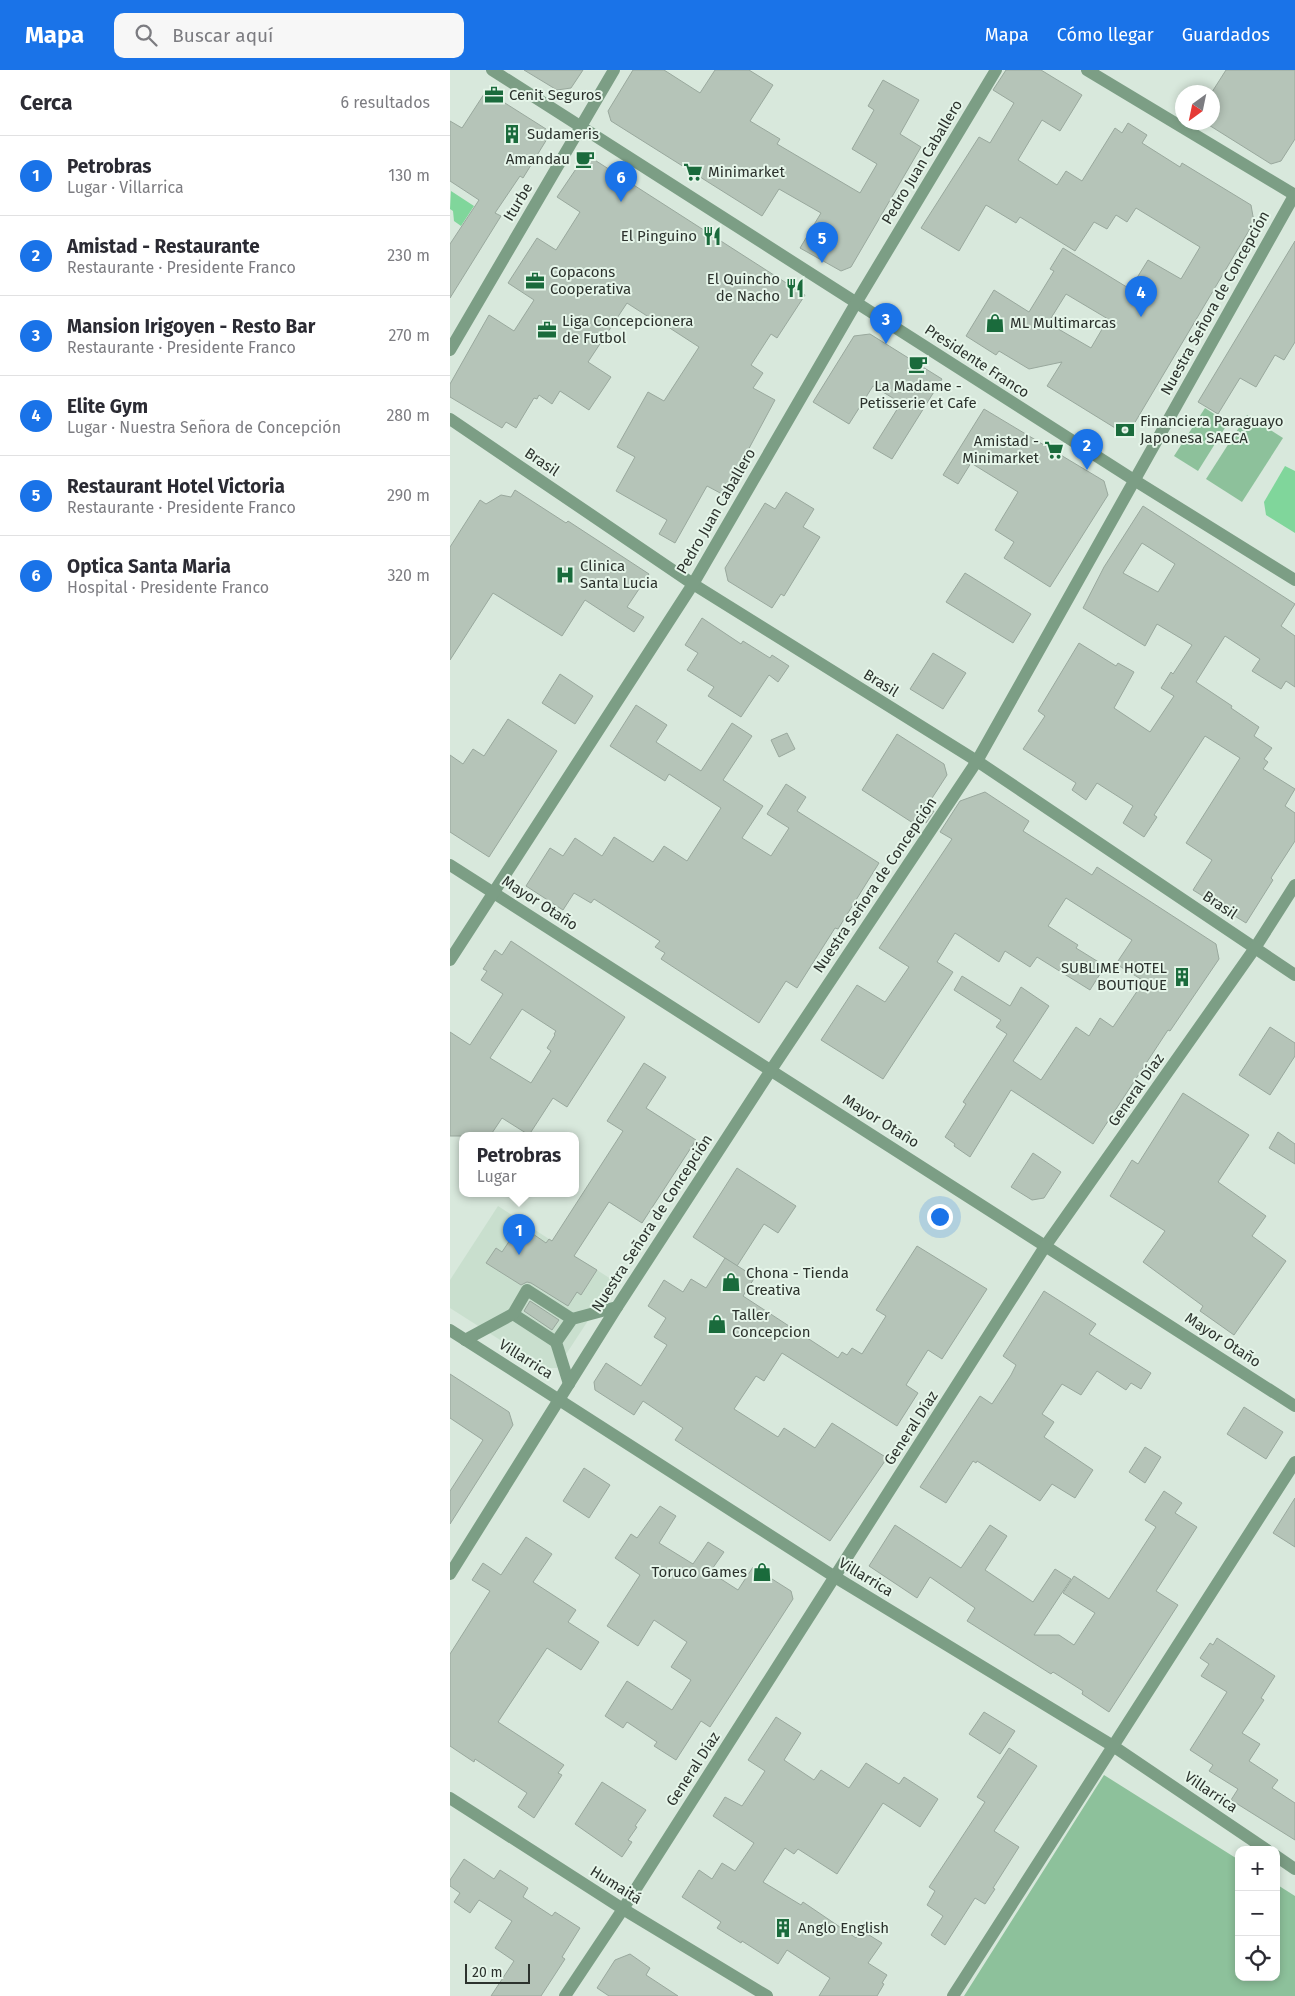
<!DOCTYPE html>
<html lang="es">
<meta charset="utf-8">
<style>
:root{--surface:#fff;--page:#f7f7f7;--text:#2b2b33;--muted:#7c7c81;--line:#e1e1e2;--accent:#1a73e8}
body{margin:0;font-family:"Fira Sans",sans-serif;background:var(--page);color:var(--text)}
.controls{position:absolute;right:15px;bottom:15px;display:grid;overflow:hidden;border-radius:10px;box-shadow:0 2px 8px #0003}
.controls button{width:45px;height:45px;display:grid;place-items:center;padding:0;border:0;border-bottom:1px solid var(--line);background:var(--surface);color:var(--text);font:25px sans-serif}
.compass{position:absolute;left:725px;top:15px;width:45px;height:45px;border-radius:50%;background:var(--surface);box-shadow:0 2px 8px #0003;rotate:213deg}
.scale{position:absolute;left:15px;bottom:12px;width:65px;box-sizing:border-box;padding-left:5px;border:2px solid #2c322d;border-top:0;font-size:14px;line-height:18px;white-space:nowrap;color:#2c322d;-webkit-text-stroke:4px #e5f5e9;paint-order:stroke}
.you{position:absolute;left:489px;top:1146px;width:18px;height:18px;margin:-12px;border:4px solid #fff;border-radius:50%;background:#1a73e8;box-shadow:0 0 0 8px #1a73e833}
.badge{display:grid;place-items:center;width:32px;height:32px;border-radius:50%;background:var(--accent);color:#fff;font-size:16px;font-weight:700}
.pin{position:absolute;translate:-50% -41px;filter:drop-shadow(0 1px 2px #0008)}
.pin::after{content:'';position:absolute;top:26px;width:18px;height:15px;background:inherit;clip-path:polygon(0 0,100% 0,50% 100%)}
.popup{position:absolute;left:9px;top:1062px;width:120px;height:65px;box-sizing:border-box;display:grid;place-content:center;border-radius:10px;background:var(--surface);filter:drop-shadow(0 1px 4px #0005);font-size:16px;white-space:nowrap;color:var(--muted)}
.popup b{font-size:19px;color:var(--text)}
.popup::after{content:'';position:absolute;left:50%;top:100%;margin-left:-10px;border:10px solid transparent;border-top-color:var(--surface)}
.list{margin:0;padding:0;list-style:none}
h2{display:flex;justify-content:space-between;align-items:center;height:65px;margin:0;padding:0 20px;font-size:21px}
h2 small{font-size:16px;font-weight:400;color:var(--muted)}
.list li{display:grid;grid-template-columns:32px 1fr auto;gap:15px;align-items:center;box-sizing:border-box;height:80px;padding:0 20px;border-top:1px solid var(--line)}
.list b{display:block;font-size:19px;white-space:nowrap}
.list p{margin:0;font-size:16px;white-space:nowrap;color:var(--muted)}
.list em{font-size:16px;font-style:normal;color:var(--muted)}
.icon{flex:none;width:28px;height:28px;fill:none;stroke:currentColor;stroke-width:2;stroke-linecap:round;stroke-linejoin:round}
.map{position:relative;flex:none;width:845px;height:1926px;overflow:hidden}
header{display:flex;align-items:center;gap:30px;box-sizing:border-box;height:70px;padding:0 25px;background:var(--accent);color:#fff}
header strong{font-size:24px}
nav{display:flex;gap:28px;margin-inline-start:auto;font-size:18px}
.search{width:350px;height:45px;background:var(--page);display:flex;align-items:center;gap:12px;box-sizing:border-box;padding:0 18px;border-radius:10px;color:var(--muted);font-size:19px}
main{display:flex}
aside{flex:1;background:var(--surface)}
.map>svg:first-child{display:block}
.built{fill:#c9dfce}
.green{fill:#8dc19b}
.water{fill:#80d69b}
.building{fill:#b5c4b8;stroke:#99a89d;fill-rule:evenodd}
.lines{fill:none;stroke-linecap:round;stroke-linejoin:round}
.minor{stroke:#7c9e85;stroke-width:12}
.labels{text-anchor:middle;stroke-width:4;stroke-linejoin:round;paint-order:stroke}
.poi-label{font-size:15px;fill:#2c322d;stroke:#e5f5e9;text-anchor:start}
.street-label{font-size:15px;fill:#2c322d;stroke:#e5f5e9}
</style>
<header>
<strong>Mapa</strong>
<div class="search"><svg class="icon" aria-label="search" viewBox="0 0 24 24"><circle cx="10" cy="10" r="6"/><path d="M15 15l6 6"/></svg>Buscar aquí</div>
<nav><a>Mapa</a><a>Cómo llegar</a><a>Guardados</a></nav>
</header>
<main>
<aside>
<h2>Cerca<small>6 resultados</small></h2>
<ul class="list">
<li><span class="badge">1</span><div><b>Petrobras</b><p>Lugar · Villarrica</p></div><em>130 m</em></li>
<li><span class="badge">2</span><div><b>Amistad - Restaurante</b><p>Restaurante · Presidente Franco</p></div><em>230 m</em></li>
<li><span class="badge">3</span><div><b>Mansion Irigoyen - Resto Bar</b><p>Restaurante · Presidente Franco</p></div><em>270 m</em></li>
<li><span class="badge">4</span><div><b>Elite Gym</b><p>Lugar · Nuestra Señora de Concepción</p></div><em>280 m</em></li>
<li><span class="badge">5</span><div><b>Restaurant Hotel Victoria</b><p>Restaurante · Presidente Franco</p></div><em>290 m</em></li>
<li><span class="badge">6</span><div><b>Optica Santa Maria</b><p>Hospital · Presidente Franco</p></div><em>320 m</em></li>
</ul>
</aside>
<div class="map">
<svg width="845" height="1926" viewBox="0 0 845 1926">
<rect width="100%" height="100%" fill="#d8e8dc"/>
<!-- built -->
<path class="built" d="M48,1136L164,1211L107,1298H94L0,1238V1210Z"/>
<!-- green -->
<g class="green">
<path d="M755,338L778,353L748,401L724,386Z"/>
<path d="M797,345L833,368L792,432L756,409Z"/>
<path d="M654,1705L789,1790V1907H826V1814L845,1826V1926H514Z"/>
</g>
<!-- water -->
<g class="water">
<path d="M1,121L24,136L11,156L4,151L3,141L0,139Z"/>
<path d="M835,396L845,401V463L816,445L814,432Z"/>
</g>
<!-- building -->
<g class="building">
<path d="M74,0H133L121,18L107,20Z"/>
<path d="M183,0H214L250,23L265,0H299L323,15L300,51L330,69L327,74L410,123L427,94L402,79L424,40L418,36L433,10L469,30L450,64L471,77L401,197L391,201L350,178L371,143L329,119L312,146L161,51L158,41Z"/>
<path d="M556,0H591L632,25L610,61L592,50L568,90L607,115L616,101L632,111L665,58L672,63L678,53L697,65L692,73L730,97L732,93L801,135L804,152L681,359L670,361L597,316L612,292L579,299L549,281L546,285L516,266L544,220L579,242L604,201L600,199L613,178L680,219L698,190L731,209L750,177L686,138L677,152L666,145L657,159L644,152L625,181L570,147L566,153L536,135L509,181L471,158L529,67L540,73L564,33L543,20ZM616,224L658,249L641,278L598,253Z"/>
<path d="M776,0H845V69L831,91L821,94L754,52H762V22Z"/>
<path d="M36,21L96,59L97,69L73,108L70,106L45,143L51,146L0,228V174L29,130L0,111V51L12,58Z"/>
<path d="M140,87L355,225L327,268L321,264L301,295L313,303L303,318L325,330L274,425L257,416L225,473L209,464L217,450L166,421L185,387L167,377L198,322L214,331L249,277L212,253L211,255L177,233L138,292L161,307L139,340L110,321L102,334L89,325L87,329L84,328L66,358L56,352L52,358L0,327V314L39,245L64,261L84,230L58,213L87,168L106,180L130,142L107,127L132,90Z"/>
<path d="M845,171V272L834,290L825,285L806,317L790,308L768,344L748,332Z"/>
<path d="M420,264L492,309L442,389L423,378L451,333L423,316L399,354L363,332L404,266Z"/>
<path d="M534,339L654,411L658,425L600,517L554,488L564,472L545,460L568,422L521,393L508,414L493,405Z"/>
<path d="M65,420L116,453L118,451L199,504L177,537L194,547L184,562L135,530L112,566L43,523L0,590V477L30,430L36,434L51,425L61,427Z"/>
<path d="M336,422L364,439L353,457L370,467L334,526L331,524L322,538L278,511L275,498L315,433L325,439Z"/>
<path d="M693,436L845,534L831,556L845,566V617L836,611L831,619L802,601L810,589L775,566L746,612L782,636L781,638L809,657L804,666L822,678L814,689L818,692L813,699L845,719L835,736L845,743V771L821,808L823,810L796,853L743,820L762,790L736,773L790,688L755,666L704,745L707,747L694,767L673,753L683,736L647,713L636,730L622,720L626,713L573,679L595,646L588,641L629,573L666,596L668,593L684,602L664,638L700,662L724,626L711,618L721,602L723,604L742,575L707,554L695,576L633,538L654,497ZM692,473L725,494L708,522L673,503Z"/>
<path d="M515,503L581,544L563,573L496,532Z"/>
<path d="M252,548L291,574L293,571L320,588L322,585L339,596L328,612L319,605L291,647L258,626L264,617L237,600L248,583L235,575Z"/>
<path d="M483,583L516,603L493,639L460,619Z"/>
<path d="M110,604L143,626L125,654L92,633Z"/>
<path d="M186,635L217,655L206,672L251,701L282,653L302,666L273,710L313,736L292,768L321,786L339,758L317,744L336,714L356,727L347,741L429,793L388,859L385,858L347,918L336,911L309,953L211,889L215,883L205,877L210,871L144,829L141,833L124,823L113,840L76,816L100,778L113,786L125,768L152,786L164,767L203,792L214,776L237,791L271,738L219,704L215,711L160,676Z"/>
<path d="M58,649L107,681L39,787L0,762V685L13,694L23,679L34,686Z"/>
<path d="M337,663L345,679L329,687L321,670Z"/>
<path d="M447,664L494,694L497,705L471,745L484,741L476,753L469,749L466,755L412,720Z"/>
<path d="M535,722L579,751L573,761L642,805L647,797L766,874L769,889L720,961L718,960L643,1074L561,1020L520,1087L504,1076L505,1074L495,1067L516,1034L513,1032L557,964L546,957L551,950L504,920L512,906L560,936L571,917L599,936L563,991L591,1010L626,957L639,966L650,948L663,957L694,911L666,894L682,870L616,828L598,856L628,875L626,878L655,896L640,920L587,887L580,897L555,881L549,892L505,863L487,892L503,902L433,1009L371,970L407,915L435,932L459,897L429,878L502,769L490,762L510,731Z"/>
<path d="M61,871L175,947L117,1037L103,1028L79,1065L52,1048L40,1066H0V962L20,975L53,924L31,910L37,901L33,899L45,880L52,885ZM72,939L106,961L104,964L105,965L97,978L101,981L81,1013L40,988Z"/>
<path d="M820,957L845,973V986L820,1025L789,1005Z"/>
<path d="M194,993L216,1007L196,1038L246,1070L192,1153L159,1132L124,1186L147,1200L131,1225L127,1222L118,1236L81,1213L77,1212L71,1215L36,1193L46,1178L52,1182L70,1155L96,1173L99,1169L102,1171L173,1061L157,1051Z"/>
<path d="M733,1023L799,1065L768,1112L816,1146L802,1166L836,1191L784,1265L750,1241L753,1236L693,1192L715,1161L660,1126L682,1090L688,1094Z"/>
<path d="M828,1062L845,1074V1094L819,1078Z"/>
<path d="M583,1083L611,1102L594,1128L582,1130L561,1117Z"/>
<path d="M287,1098L346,1136L328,1163L314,1154L287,1196L243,1167Z"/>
<path d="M467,1176L537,1219L492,1289L478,1280L456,1315L468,1323L447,1356L332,1283L314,1311L306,1306L284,1339L328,1367L334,1358L365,1378L382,1353L437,1388L380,1471L225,1370L233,1358L193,1331L184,1345L145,1320L144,1312L156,1293L191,1316L217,1275L204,1267L216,1248L198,1236L214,1210L233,1222L241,1209L256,1218L275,1188L305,1207L293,1226L388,1288L392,1282L397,1285L402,1278L412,1284L436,1246L426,1240Z"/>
<path d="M594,1221L646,1254L639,1264L701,1303L691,1319L681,1313L676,1320L647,1301L631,1325L612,1314L592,1344L604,1352L594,1367L643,1400L625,1428L602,1414L590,1431L527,1391L526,1393L523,1391L496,1433L470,1417L530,1326L542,1334L561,1305L566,1295L553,1286Z"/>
<path d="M80,1231L109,1250L102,1260L74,1241Z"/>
<path d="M0,1304L59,1342L63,1355L0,1454V1421L33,1370L0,1348Z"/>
<path d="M794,1337L833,1362L816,1389L777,1364Z"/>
<path d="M695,1377L711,1387L695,1413L679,1402Z"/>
<path d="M134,1398L160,1415L139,1448L113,1431Z"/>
<path d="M714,1421L732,1433L725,1443L747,1457L706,1521L728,1535L659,1642L632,1624L633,1621L603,1602L601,1604L517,1551L525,1538L480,1507L467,1528L419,1496L445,1455L511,1498L540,1455L557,1466L535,1500L583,1532L605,1499L621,1509L584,1565H609L624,1575L645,1543L613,1523L624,1506L659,1529L706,1457L695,1450Z"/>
<path d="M845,1428V1477L823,1463Z"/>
<path d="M210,1436L226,1446L209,1473L243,1494L258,1472L274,1482L260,1502L288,1520L303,1497L341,1521L343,1529L260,1657L251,1651L226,1690L204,1676L207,1672L177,1652L173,1658L155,1646L177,1611L222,1640L241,1610L221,1597L237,1572L204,1550L188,1576L157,1556L190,1505L165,1488L181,1464L187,1468Z"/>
<path d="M76,1467L102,1484L83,1512L126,1540L118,1552L149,1572L131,1600L97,1578L48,1652L114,1695L108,1703L112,1705L84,1748L68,1737L77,1723L25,1689L24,1692L0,1676V1584L40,1521L22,1510L33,1493L51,1505Z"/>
<path d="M767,1568L825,1606L811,1628L814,1630L792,1663L810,1674L799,1691L828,1710L822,1718L845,1733V1770L781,1730L788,1719L759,1701L763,1695L740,1680L777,1622L751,1606L759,1594L750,1588L760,1573L763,1575Z"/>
<path d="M534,1642L565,1661L550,1684L519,1664Z"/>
<path d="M326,1647L351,1663L334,1690L364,1710L371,1700L399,1718L416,1693L449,1714L454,1707L488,1729L470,1757L433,1733L387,1804L348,1779L344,1784L335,1778L313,1812L351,1835L353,1832L406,1868L411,1860L432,1873L418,1893L437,1905L432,1913L434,1914L427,1926H369L380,1908L337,1880L328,1894L292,1871L291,1873L267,1858L271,1852L232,1827L249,1800L262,1809L272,1793L285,1801L304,1773L263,1746L275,1727L292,1736L315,1701L298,1690Z"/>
<path d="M559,1678L587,1696L544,1761L569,1777L543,1818L545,1819L535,1834L525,1828L495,1875L481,1865L493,1846L477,1835L485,1821L479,1817L535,1732L527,1727Z"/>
<path d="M152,1712L196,1740L185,1756L187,1757L178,1770L182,1772L172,1787L125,1754Z"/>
<path d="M14,1789L44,1809L50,1800L78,1818L73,1827L102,1846L105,1842L130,1858L112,1887L115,1889L91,1926H41L64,1891L45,1878L62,1851L29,1830L20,1843L4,1832L10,1823L0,1816V1810Z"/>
<path d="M180,1884L200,1898L196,1905L228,1926H159L147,1918L165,1890Z"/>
</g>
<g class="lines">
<!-- minor -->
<g class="minor">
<path d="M42,0L684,410L845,510"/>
<path d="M637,0L845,125"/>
<path d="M0,280L164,0"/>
<path d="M0,349L243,514L527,691L845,905"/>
<path d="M0,795L845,1336"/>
<path d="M0,890L243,514L406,233L546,0"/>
<path d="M63,1244L106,1272"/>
<path d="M0,1260L385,1507L663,1676L817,1780"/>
<path d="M15,1270L63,1244L77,1220L122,1249"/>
<path d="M119,1314L106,1272L122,1249L167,1237"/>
<path d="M0,1504L167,1237L321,1000L527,691L845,124"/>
<path d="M0,1728L173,1839L317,1926"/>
<path d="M826,1786L845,1799"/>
<path d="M115,1926L173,1839L596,1175L805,878L845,815"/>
<path d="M503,1926L845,1392"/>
</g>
</g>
<!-- icons -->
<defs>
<g id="office-bare" transform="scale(1.5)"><path d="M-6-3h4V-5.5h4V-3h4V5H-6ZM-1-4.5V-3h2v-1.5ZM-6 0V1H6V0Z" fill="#1a6b3c" stroke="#e5f5e9" stroke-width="2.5" paint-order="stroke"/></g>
<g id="building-bare" transform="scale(1.5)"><path d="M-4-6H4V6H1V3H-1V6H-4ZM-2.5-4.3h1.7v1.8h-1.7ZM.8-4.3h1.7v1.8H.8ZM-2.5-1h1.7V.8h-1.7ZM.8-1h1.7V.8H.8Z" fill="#1a6b3c" stroke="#e5f5e9" stroke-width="2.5" paint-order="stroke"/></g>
<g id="cafe-bare" transform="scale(1.5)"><path d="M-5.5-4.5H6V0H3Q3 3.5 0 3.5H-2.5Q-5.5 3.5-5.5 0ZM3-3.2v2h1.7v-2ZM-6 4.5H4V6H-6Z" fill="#1a6b3c" stroke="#e5f5e9" stroke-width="2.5" paint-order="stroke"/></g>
<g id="supermarket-bare" transform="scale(1.5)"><path d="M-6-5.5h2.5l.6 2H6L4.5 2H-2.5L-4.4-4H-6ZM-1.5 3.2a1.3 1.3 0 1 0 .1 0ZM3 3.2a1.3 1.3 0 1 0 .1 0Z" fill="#1a6b3c" stroke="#e5f5e9" stroke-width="2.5" paint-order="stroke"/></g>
<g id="restaurant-bare" transform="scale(1.5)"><path d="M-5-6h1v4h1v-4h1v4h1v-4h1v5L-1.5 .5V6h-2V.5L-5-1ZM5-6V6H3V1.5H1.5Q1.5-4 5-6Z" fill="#1a6b3c" stroke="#e5f5e9" stroke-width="2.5" paint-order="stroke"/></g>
<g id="shop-bare" transform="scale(1.5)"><path d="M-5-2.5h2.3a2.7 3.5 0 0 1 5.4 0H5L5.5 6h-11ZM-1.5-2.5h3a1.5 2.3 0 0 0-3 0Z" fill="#1a6b3c" stroke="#e5f5e9" stroke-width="2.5" paint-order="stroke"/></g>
<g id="bank-bare" transform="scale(1.5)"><path d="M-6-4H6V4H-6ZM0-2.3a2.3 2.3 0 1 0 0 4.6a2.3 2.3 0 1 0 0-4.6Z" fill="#1a6b3c" stroke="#e5f5e9" stroke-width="2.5" paint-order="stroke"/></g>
<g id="hospital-bare" transform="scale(1.5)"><path d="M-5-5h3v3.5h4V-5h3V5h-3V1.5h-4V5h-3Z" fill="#1a6b3c" stroke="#e5f5e9" stroke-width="2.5" paint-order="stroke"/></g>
</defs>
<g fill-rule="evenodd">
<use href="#office-bare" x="44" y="25"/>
<use href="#building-bare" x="62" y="64"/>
<use href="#cafe-bare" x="135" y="89"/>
<use href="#supermarket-bare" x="243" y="102"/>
<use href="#restaurant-bare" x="262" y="166"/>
<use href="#office-bare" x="85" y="211"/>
<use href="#restaurant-bare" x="345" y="218"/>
<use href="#shop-bare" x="545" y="253"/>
<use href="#office-bare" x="97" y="260"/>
<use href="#cafe-bare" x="468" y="294"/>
<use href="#bank-bare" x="675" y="360"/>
<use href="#supermarket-bare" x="604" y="380"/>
<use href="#hospital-bare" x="115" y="505"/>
<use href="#building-bare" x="732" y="907"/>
<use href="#shop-bare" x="281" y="1212"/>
<use href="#shop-bare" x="267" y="1254"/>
<use href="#shop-bare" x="312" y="1502"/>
<use href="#building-bare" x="333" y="1858"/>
</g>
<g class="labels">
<!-- poi labels -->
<g class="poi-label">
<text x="59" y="30">Cenit Seguros</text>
<text x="77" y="69">Sudameris</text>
<text x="120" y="94" text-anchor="end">Amandau</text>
<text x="258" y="107">Minimarket</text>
<text x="247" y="171" text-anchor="end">El Pinguino</text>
<text x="100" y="207">Copacons<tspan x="100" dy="17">Cooperativa</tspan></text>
<text x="330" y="214" text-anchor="end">El Quincho<tspan x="330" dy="17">de Nacho</tspan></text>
<text x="112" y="256">Liga Concepcionera<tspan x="112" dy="17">de Futbol</tspan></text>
<text x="560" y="258">ML Multimarcas</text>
<text x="468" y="321" text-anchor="middle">La Madame -<tspan x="468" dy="17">Petisserie et Cafe</tspan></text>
<text x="690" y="356">Financiera Paraguayo<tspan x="690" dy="17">Japonesa SAECA</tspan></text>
<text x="589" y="376" text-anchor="end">Amistad -<tspan x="589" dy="17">Minimarket</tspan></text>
<text x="130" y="501">Clinica<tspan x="130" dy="17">Santa Lucia</tspan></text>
<text x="717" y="903" text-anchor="end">SUBLIME HOTEL<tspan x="717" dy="17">BOUTIQUE</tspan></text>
<text x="296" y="1208">Chona - Tienda<tspan x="296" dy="17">Creativa</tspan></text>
<text x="282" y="1250">Taller<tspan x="282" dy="17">Concepcion</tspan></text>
<text x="297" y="1507" text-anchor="end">Toruco Games</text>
<text x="348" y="1863">Anglo English</text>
</g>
<!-- street labels -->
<g class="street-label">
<text transform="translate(472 92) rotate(-59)" y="5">Pedro Juan Caballero</text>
<text transform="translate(68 132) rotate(-59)" y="5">Iturbe</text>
<text transform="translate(765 233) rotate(-61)" y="5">Nuestra Señora de Concepción</text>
<text transform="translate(527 291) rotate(33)" y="5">Presidente Franco</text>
<text transform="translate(92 392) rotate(34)" y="5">Brasil</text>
<text transform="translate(266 441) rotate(-60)" y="5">Pedro Juan Caballero</text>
<text transform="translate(431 613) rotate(32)" y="5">Brasil</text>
<text transform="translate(425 815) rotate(-56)" y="5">Nuestra Señora de Concepción</text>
<text transform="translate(90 833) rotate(33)" y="5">Mayor Otaño</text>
<text transform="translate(770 835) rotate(34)" y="5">Brasil</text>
<text transform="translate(686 1020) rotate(-55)" y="5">General Díaz</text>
<text transform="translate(431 1051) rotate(32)" y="5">Mayor Otaño</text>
<text transform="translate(202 1153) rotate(-57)" y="5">Nuestra Señora de Concepción</text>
<text transform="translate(773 1270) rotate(33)" y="5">Mayor Otaño</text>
<text transform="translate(76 1289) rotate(32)" y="5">Villarrica</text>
<text transform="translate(461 1358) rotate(-57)" y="5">General Díaz</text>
<text transform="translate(416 1507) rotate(31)" y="5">Villarrica</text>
<text transform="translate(243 1699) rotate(-57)" y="5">General Díaz</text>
<text transform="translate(761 1722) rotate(34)" y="5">Villarrica</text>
<text transform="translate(166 1815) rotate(32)" y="5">Humaitá</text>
</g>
</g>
</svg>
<div class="controls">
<button>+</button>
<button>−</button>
<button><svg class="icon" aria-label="locate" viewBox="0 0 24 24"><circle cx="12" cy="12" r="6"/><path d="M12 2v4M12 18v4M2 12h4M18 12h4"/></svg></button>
</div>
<svg class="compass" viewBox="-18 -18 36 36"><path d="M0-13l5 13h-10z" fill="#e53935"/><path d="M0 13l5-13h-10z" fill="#7c7c81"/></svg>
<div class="scale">20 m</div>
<div class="you"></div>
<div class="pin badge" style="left:69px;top:1185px">1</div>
<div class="popup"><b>Petrobras</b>Lugar</div>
<div class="pin badge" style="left:637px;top:400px">2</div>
<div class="pin badge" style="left:436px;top:274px">3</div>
<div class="pin badge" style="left:691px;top:247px">4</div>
<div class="pin badge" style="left:372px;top:193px">5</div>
<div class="pin badge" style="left:171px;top:132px">6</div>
</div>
</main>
